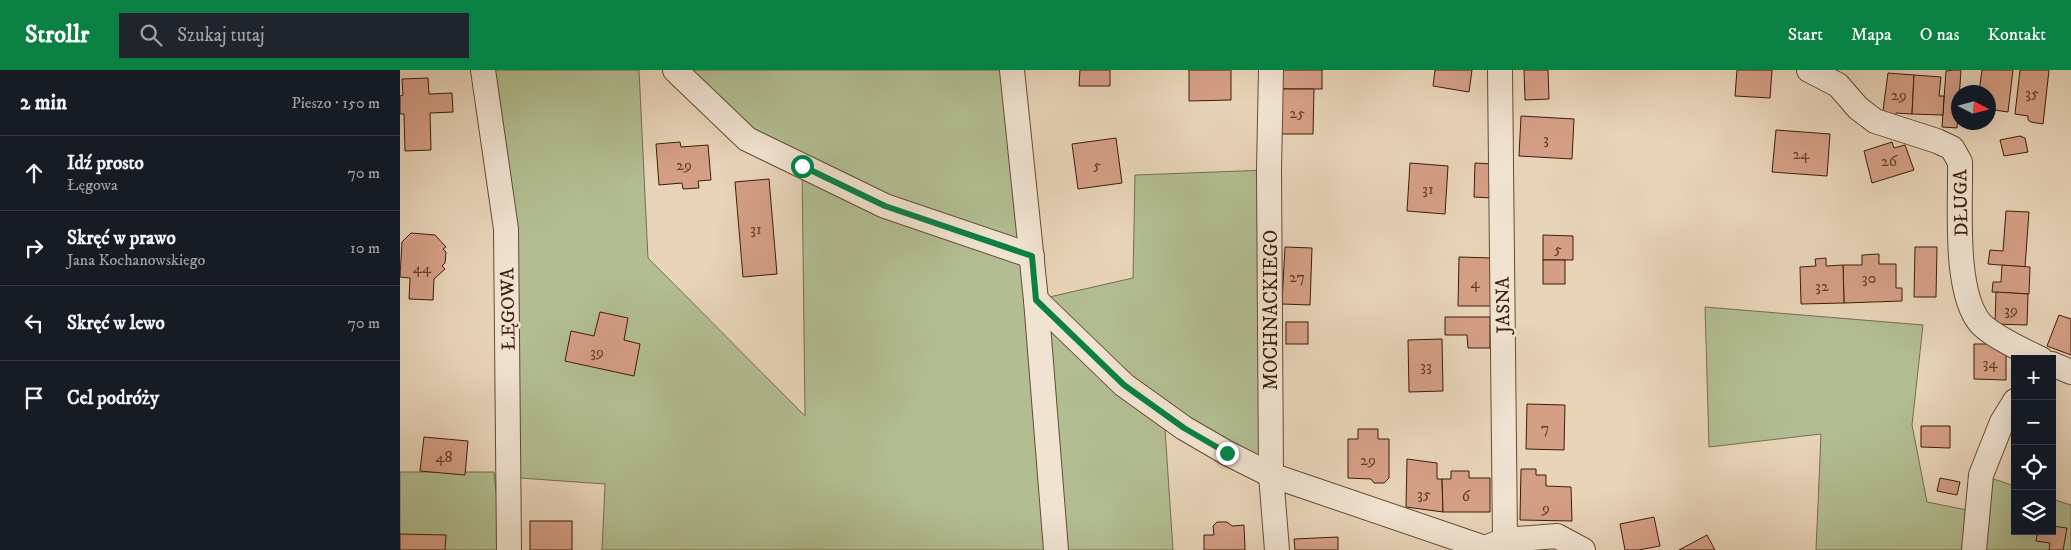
<!DOCTYPE html>
<html lang="pl">
<meta charset="utf-8">
<style>
:root{--surface:#171b24;--page:#20242c;--text:#f1f3f6;--muted:#9ea1a6;--line:#363941;--accent:#0b8043}
body{margin:0;font-family:"IM FELL DW Pica",serif;background:var(--page);color:var(--text)}
.controls{position:absolute;right:15px;bottom:15px;display:grid;overflow:hidden;border-radius:0px;box-shadow:0 5px 20px #0002}
.controls button{width:45px;height:45px;display:grid;place-items:center;padding:0;border:0;border-bottom:1px solid var(--line);background:var(--surface);color:var(--text);font:25px sans-serif}
.compass{position:absolute;left:1551px;top:15px;width:45px;height:45px;border-radius:50%;background:var(--surface);box-shadow:0 5px 20px #0002;rotate:96deg}
.stop{position:absolute;width:15px;height:15px;margin:-11px;border:4px solid #0b8043;border-radius:50%;background:#fff}
.stop.end{background:#0b8043;border-color:#fff;box-shadow:0 1px 5px #0008}
.list{margin:0;padding:0;list-style:none}
h2{display:flex;justify-content:space-between;align-items:center;height:65px;margin:0;padding:0 20px;font-size:21px}
h2 small{font-size:16px;font-weight:400;color:var(--muted)}
.list li{display:grid;grid-template-columns:32px 1fr auto;gap:15px;align-items:center;box-sizing:border-box;height:75px;padding:0 20px;border-top:1px solid var(--line)}
.list b{display:block;font-size:19px;white-space:nowrap}
.list p{margin:0;font-size:16px;white-space:nowrap;color:var(--muted)}
.list em{font-size:16px;font-style:normal;color:var(--muted)}
.icon{flex:none;width:28px;height:28px;fill:none;stroke:currentColor;stroke-width:2;stroke-linecap:round;stroke-linejoin:round}
.map{position:relative;flex:none;width:1671px;height:480px;overflow:hidden}
header{display:flex;align-items:center;gap:30px;box-sizing:border-box;height:70px;padding:0 25px;background:var(--accent);color:#fff}
header strong{font-size:24px}
nav{display:flex;gap:28px;margin-inline-start:auto;font-size:18px}
.search{width:350px;height:45px;background:var(--page);display:flex;align-items:center;gap:12px;box-sizing:border-box;padding:0 18px;border-radius:0px;color:var(--muted);font-size:19px}
main{display:flex}
aside{flex:1;background:var(--surface)}
.map>svg:first-child{display:block}
.green{fill:#b2be92;stroke:#776e4c}
.building{fill:#d59f86;stroke:#3c1d07}
.lines{fill:none;stroke-linecap:round;stroke-linejoin:round}
.minor-casing{stroke:#674b33;stroke-width:26}
.minor{stroke:#f0e3d1;stroke-width:24}
.route{stroke:#0b8043;stroke-width:6}
.labels{text-anchor:middle;stroke-width:5;stroke-linejoin:round;paint-order:stroke}
.number-label{font-size:16px;fill:#623e27}
.street-label{font-size:19px;fill:#3c1d07;stroke:#f0e3d1}
</style>
<header>
<strong>Strollr</strong>
<div class="search"><svg class="icon" aria-label="search" viewBox="0 0 24 24"><circle cx="10" cy="10" r="6"/><path d="M15 15l6 6"/></svg>Szukaj tutaj</div>
<nav><a>Start</a><a>Mapa</a><a>O nas</a><a>Kontakt</a></nav>
</header>
<main>
<aside>
<h2>2 min<small>Pieszo · 150 m</small></h2>
<ul class="list">
<li><svg class="icon" aria-label="ahead" viewBox="0 0 24 24"><path d="M12 20V5M6 11l6-6 6 6"/></svg><div><b>Idź prosto</b><p>Łęgowa</p></div><em>70 m</em></li>
<li><svg class="icon" aria-label="right" viewBox="0 0 24 24"><path d="M7 20v-9h11M14 6l5 5-5 5"/></svg><div><b>Skręć w prawo</b><p>Jana Kochanowskiego</p></div><em>10 m</em></li>
<li><svg class="icon" aria-label="left" viewBox="0 0 24 24"><path d="M17 20v-9H6M10 6l-5 5 5 5"/></svg><div><b>Skręć w lewo</b></div><em>70 m</em></li>
<li><svg class="icon" aria-label="arrive" viewBox="0 0 24 24"><path d="M6 21V4h12l-3 4 3 4H6"/></svg><div><b>Cel podróży</b></div></li>
</ul>
</aside>
<div class="map">
<svg width="1671" height="480" viewBox="0 0 1671 480">
<rect width="100%" height="100%" fill="#e8d4b8"/>
<filter id="stains"><feTurbulence type="fractalNoise" baseFrequency=".004" numOctaves="4"/><feColorMatrix values="0 0 0 0 .2 0 0 0 0 .09 0 0 0 0 .02 0 0 0 .5 -.17"/></filter>
<radialGradient id="worn" r=".72"><stop offset=".6" stop-color="#630" stop-opacity="0"/><stop offset="1" stop-color="#630" stop-opacity=".3"/></radialGradient>
<!-- green -->
<g class="green">
<path d="M83,0H239L248,188L405,346L402,96L347,69L276,0H612L636,230L733,208L735,105L869,100L880,407L764,344L773,480H202L205,414L120,408Z"/>
<path d="M1305,237L1523,255L1512,355L1527,432L1577,442L1581,405L1615,416V461H1652V429L1671,435V480H1416L1421,364L1309,377Z"/>
<path d="M0,402H94L102,480H0Z"/>
</g>
<!-- building -->
<g class="building">
<path d="M680,0H710V16H679Z"/>
<path d="M789,0H831V30L789,31Z"/>
<rect x="881" y="0" width="41" height="19"/>
<path d="M1035,0H1072L1069,22L1033,16Z"/>
<path d="M1124,0H1148L1149,29L1125,30Z"/>
<path d="M1337,0H1372L1370,28L1335,26Z"/>
<path d="M1553,0H1561L1557,58L1542,57L1546,1Z"/>
<path d="M1582,0H1613L1608,42L1588,39V22H1579Z"/>
<path d="M1620,0H1649L1643,54L1631,52L1628,50V46L1615,44Z"/>
<path d="M1488,3L1514,5L1512,44L1496,43L1495,49L1482,48Z"/>
<path d="M1514,5L1541,7L1539,26H1544L1543,45L1512,44Z"/>
<path d="M28,8L29,24L52,23L53,42L30,43L31,80L5,81L4,44H0V26L3,25L2,9Z"/>
<path d="M881,19H914L913,64H880Z"/>
<path d="M1121,46L1174,49L1172,89L1119,86Z"/>
<path d="M1376,60L1430,64L1427,106L1372,102Z"/>
<path d="M1620,66L1625,68L1628,82L1604,86L1600,70Z"/>
<path d="M716,68L722,113L678,119L672,74Z"/>
<path d="M280,72L281,77L308,75L311,110L298,111L299,118L283,119L282,113L259,115L256,74Z"/>
<path d="M1492,72L1494,78L1505,75L1514,100L1472,113L1464,81Z"/>
<path d="M1010,93L1048,96L1045,144L1007,141Z"/>
<path d="M1075,93L1093,94L1092,128L1074,127Z"/>
<path d="M369,109L377,204L343,207L335,112Z"/>
<path d="M1606,141L1629,142L1625,197L1588,194L1590,180L1603,181Z"/>
<path d="M11,163L35,165L46,177L43,179L46,182L45,193L42,196L45,199L34,209L33,230L9,229L10,208L0,207L2,172Z"/>
<path d="M1143,165L1173,166V190H1143Z"/>
<path d="M885,177L912,178L910,235L882,234Z"/>
<path d="M1515,177H1537L1536,227H1514Z"/>
<path d="M1479,184V194H1496V218H1502V231L1444,233L1443,195H1462V185Z"/>
<path d="M1059,187L1092,188L1091,236H1058Z"/>
<path d="M1426,188V196L1443,195L1444,233L1401,234L1400,197L1416,196L1415,189Z"/>
<rect x="1143" y="190" width="22" height="24"/>
<path d="M1602,195L1630,197L1629,224L1592,222L1593,212H1601Z"/>
<path d="M1596,222L1628,224L1627,255L1595,254Z"/>
<path d="M200,242L228,248L224,270L240,274L234,306L165,291L171,261L194,266Z"/>
<path d="M1659,245L1671,249V285L1647,276Z"/>
<path d="M1045,247H1090V278H1068L1067,265H1045Z"/>
<rect x="886" y="252" width="22" height="22"/>
<path d="M1042,269L1043,321L1009,322L1008,270Z"/>
<path d="M1574,274H1606V310L1574,309Z"/>
<path d="M1127,334L1165,335L1164,380L1126,379Z"/>
<path d="M1521,356H1550V378L1521,377Z"/>
<path d="M958,359H978V369H989V408L984,413H974L971,409L948,408V369H958Z"/>
<path d="M24,367L68,371L65,405L20,401Z"/>
<path d="M1007,389L1037,393V409H1042L1043,442L1006,437Z"/>
<path d="M1121,399H1136V405H1146V416L1171,417L1172,451L1120,450Z"/>
<path d="M1051,401H1069V408H1090V442H1043L1042,409H1051Z"/>
<path d="M1540,408L1560,412L1557,425L1537,421Z"/>
<path d="M1254,447L1260,476L1239,480H1225L1220,454Z"/>
<rect x="130" y="451" width="42" height="29"/>
<path d="M817,452H827L832,456L844,455L845,480H804V465H814L813,456Z"/>
<path d="M1652,456L1667,458L1663,480H1649L1650,473L1636,471L1638,461H1652Z"/>
<path d="M0,464L46,465L45,480H0Z"/>
<path d="M1307,465L1315,480H1279Z"/>
<path d="M938,467V480H895L894,469Z"/>
</g>
<g class="lines">
<!-- minor casing -->
<g class="minor-casing">
<g id="minor">
<path d="M83,0L106,159L109,480"/>
<path d="M275,0L347,69L485,136L632,186"/>
<path d="M612,0L636,230L656,480"/>
<path d="M871,0L869,100L871,405L877,480"/>
<path d="M1100,0L1105,470"/>
<path d="M1409,0L1438,15L1458,38L1475,51L1537,71L1552,78L1560,92C1561,133 1553,223 1581,254C1594,267 1624,281 1641,289"/>
<path d="M636,230L724,315L784,358L827,383L871,405L1085,478L1105,470L1157,466L1183,480"/>
<path d="M1652,294L1671,302"/>
<path d="M1574,480L1581,405L1602,352L1615,331"/>
</g>
</g>
<!-- minor -->
<use href="#minor" class="minor"/>
</g>
<g class="lines">
<!-- route -->
<path class="route" d="M402,96L485,136L632,186L636,230L724,315L784,358L827,383"/>
</g>
<g class="labels">
<!-- number labels -->
<g class="number-label">
<text x="1632" y="28">35</text>
<text x="1499" y="30">29</text>
<text x="897" y="48">25</text>
<text x="1146" y="74">3</text>
<text x="1401" y="89">24</text>
<text x="1489" y="96">26</text>
<text x="284" y="100">29</text>
<text x="697" y="100">5</text>
<text x="1028" y="124">31</text>
<text x="356" y="164">31</text>
<text x="1158" y="184">5</text>
<text x="22" y="203">44</text>
<text x="897" y="212">27</text>
<text x="1469" y="213">30</text>
<text x="1075" y="218">4</text>
<text x="1422" y="221">32</text>
<text x="1611" y="245">39</text>
<text x="197" y="287">39</text>
<text x="1590" y="298">34</text>
<text x="1026" y="301">33</text>
<text x="1145" y="363">7</text>
<text x="44" y="392">48</text>
<text x="968" y="395">29</text>
<text x="1024" y="429">35</text>
<text x="1066" y="431">6</text>
<text x="1146" y="443">9</text>
</g>
<!-- street labels -->
<g class="street-label">
<text transform="translate(1560 133) rotate(-91)" y="7">DŁUGA</text>
<text transform="translate(1102 235) rotate(-91)" y="7">JASNA</text>
<text transform="translate(107 239) rotate(-91)" y="7">ŁĘGOWA</text>
<text transform="translate(870 240) rotate(-90)" y="7">MOCHNACKIEGO</text>
</g>
</g>
<rect width="100%" height="100%" filter="url(#stains)"/>
<rect width="100%" height="100%" fill="url(#worn)"/>
</svg>
<div class="controls">
<button>+</button>
<button>−</button>
<button><svg class="icon" aria-label="locate" viewBox="0 0 24 24"><circle cx="12" cy="12" r="6"/><path d="M12 2v4M12 18v4M2 12h4M18 12h4"/></svg></button>
<button><svg class="icon" aria-label="layers" viewBox="0 0 24 24"><path d="M12 4l9 5-9 5-9-5zM3 14l9 5 9-5"/></svg></button>
</div>
<svg class="compass" viewBox="-18 -18 36 36"><path d="M0-13l5 13h-10z" fill="#e53935"/><path d="M0 13l5-13h-10z" fill="#9ea1a6"/></svg>
<div class="stop" style="left:402px;top:96px"></div>
<div class="stop end" style="left:827px;top:383px"></div>
</div>
</main>
